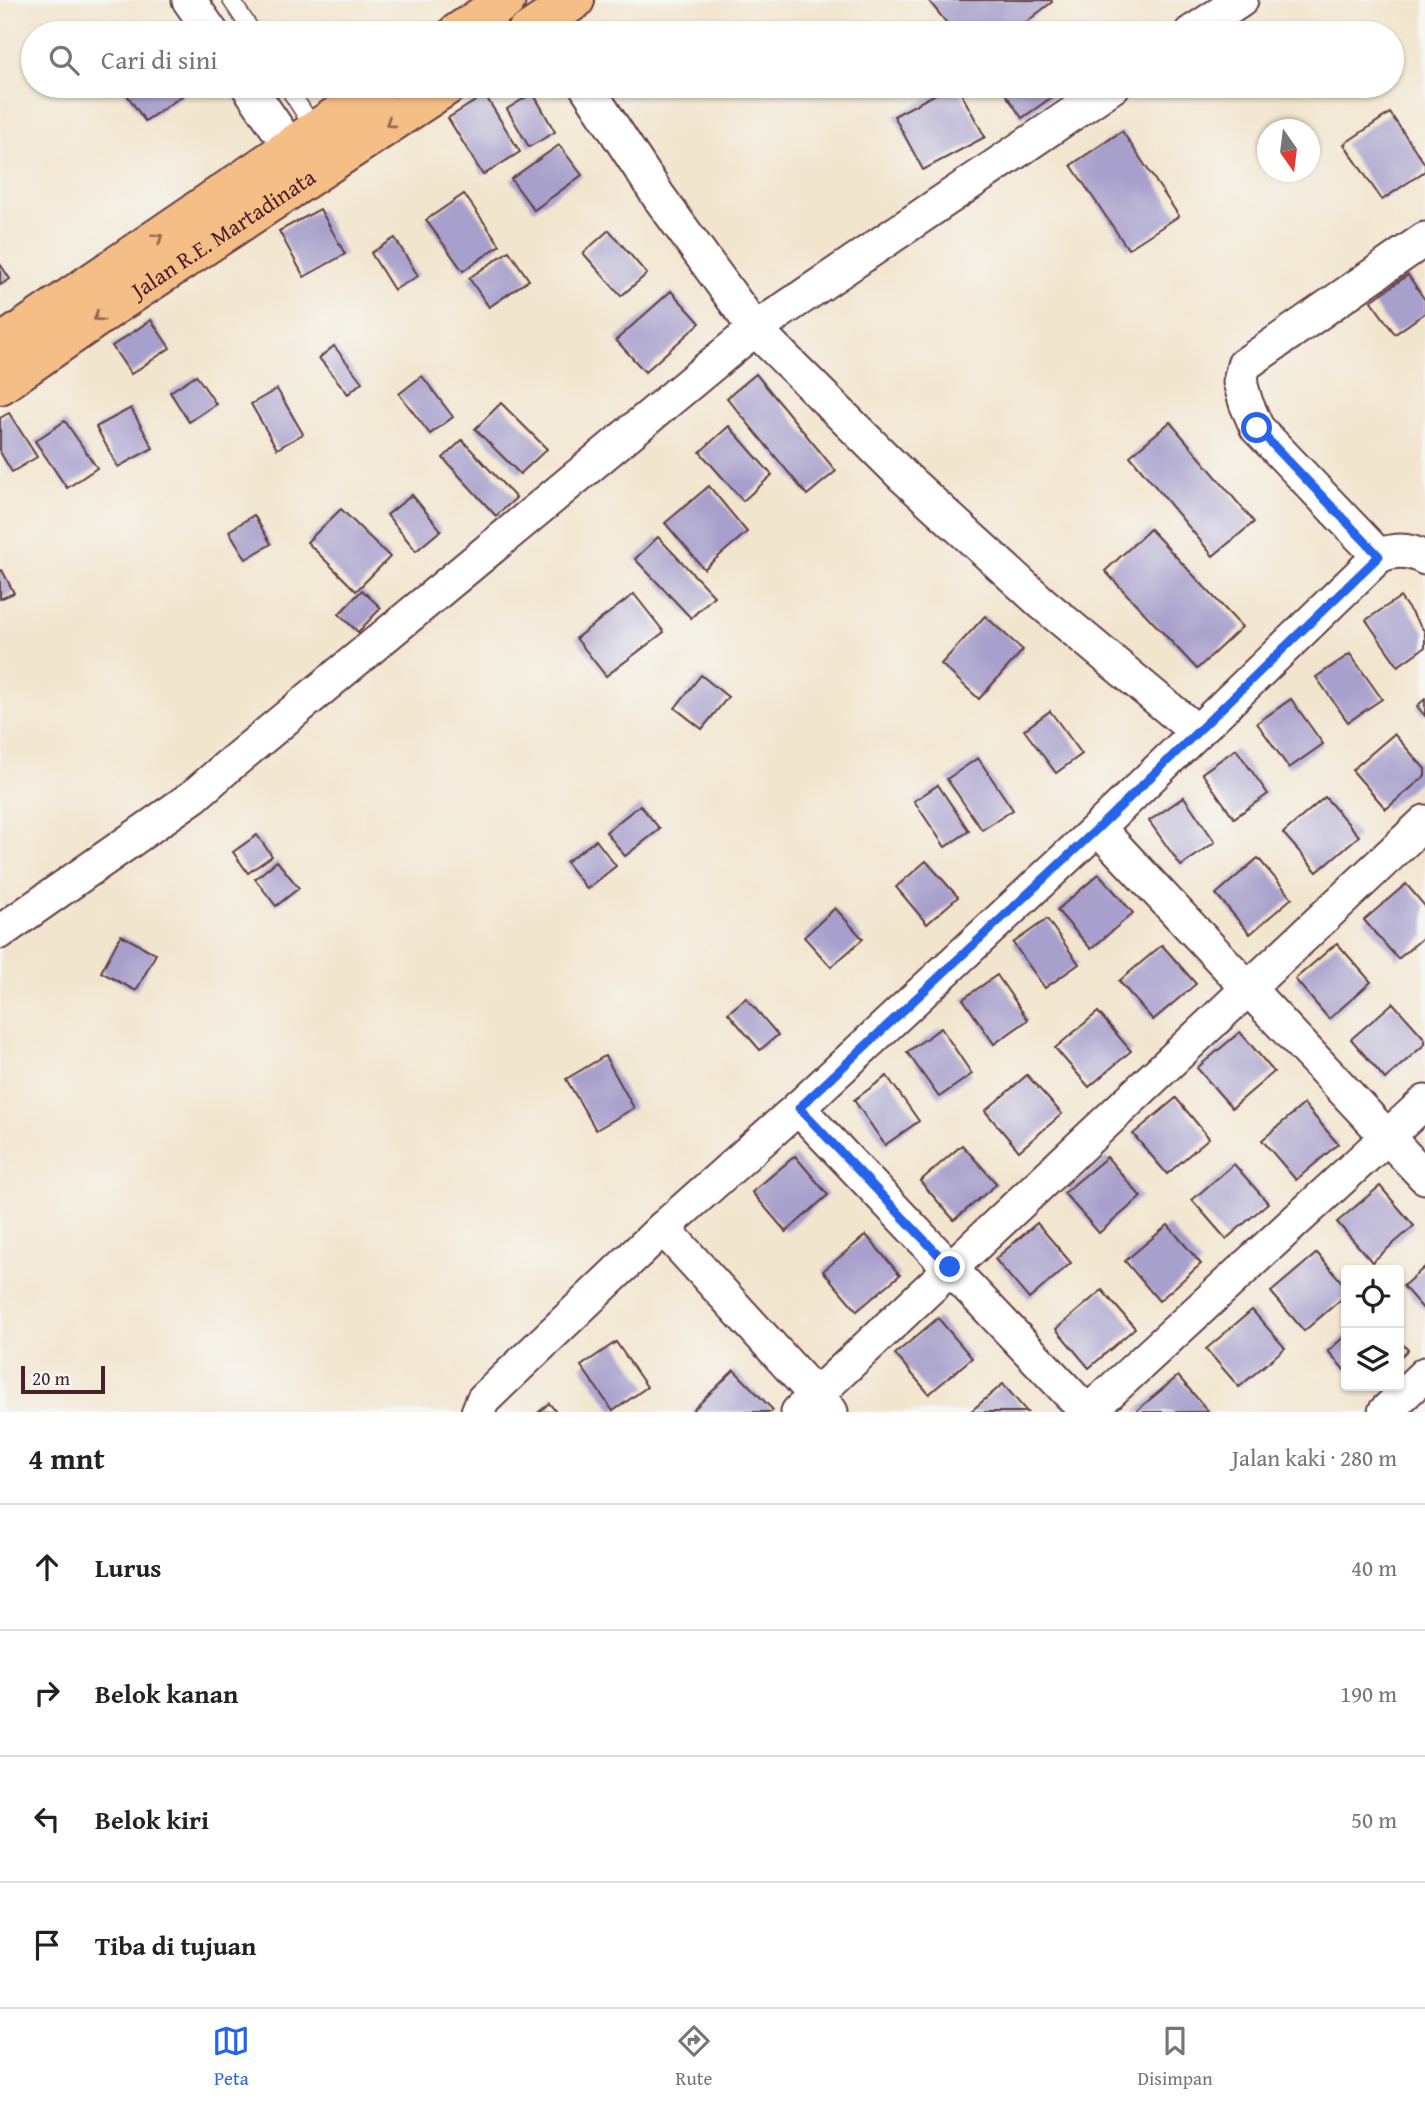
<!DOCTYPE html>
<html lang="id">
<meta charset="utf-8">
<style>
:root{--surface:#fff;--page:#f6f6f6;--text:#222;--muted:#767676;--line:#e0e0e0;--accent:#2563eb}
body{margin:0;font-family:"Gentium Book Plus",serif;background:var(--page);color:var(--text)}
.controls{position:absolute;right:21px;bottom:21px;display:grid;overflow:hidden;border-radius:7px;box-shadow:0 2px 5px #0004}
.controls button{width:63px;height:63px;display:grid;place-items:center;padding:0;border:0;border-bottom:2px solid var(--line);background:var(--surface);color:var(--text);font:35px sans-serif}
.compass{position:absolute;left:1257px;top:119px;width:63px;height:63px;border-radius:50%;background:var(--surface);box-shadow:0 2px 5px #0004;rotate:166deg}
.scale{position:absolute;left:21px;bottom:18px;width:84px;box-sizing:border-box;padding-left:7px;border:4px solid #4a1f2b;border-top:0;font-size:19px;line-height:24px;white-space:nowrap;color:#4a1f2b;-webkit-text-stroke:5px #f6f6f2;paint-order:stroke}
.stop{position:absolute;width:21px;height:21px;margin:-16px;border:5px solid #2563eb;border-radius:50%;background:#fff}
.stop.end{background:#2563eb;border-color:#fff;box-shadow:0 2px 7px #0008}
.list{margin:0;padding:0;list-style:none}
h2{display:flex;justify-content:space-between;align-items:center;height:91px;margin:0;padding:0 28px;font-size:30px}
h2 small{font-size:23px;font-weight:400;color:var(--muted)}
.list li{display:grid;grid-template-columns:46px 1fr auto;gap:21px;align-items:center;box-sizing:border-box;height:126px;padding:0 28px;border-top:2px solid var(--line)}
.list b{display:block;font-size:26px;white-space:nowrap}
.list em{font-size:23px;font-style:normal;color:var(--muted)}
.icon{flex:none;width:38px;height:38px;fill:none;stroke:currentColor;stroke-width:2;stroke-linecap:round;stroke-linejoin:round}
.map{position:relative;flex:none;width:1425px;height:1412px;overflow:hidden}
.search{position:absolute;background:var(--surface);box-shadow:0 2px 5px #0004;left:21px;right:21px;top:21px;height:77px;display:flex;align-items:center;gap:18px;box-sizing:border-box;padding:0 24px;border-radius:38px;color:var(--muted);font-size:26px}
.sheet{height:595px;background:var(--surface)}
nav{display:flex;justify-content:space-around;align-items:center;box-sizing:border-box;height:98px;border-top:2px solid var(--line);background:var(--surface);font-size:19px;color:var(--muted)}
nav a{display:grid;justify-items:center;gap:4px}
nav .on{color:var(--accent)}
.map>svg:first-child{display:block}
.building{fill:#a7a0cc}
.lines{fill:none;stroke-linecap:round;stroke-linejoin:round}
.service-casing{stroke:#633d43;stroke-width:19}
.minor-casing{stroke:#633d43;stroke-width:37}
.trunk-casing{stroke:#633d43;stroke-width:42}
.service{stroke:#fff;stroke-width:16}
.minor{stroke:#fff;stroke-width:33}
.trunk{stroke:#f6be87;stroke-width:38}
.oneway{stroke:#976754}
.route{stroke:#2563eb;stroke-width:9}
.labels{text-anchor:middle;stroke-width:7;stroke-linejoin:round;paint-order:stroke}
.street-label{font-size:23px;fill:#4a1f2b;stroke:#f6f6f2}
</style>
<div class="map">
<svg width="1425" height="1412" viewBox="0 0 1425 1412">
<rect width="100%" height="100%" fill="#f6f6f2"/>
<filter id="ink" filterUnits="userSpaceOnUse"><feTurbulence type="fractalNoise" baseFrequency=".0143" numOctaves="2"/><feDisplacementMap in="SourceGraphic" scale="14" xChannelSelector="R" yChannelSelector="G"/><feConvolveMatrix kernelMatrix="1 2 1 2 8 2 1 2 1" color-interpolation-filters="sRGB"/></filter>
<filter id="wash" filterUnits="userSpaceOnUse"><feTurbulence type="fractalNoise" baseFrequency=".00686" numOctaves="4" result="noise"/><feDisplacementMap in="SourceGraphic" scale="28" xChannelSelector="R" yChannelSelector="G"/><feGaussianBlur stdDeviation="1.57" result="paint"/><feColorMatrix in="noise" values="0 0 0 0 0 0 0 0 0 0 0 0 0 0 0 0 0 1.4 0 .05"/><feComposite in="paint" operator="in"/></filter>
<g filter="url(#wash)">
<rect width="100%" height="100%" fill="#f2e5ce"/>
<g id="blocks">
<!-- building -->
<g class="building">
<path d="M928,0H1051L1052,2L1012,33H955Z"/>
<path d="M121,86H179L185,94L145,121Z"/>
<path d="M951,86H957L985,137L923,170L894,116Z"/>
<path d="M1000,86H1044L1052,97L1022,118Z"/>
<path d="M533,93L555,132L529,147L507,109Z"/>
<path d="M485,95L520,152L483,175L448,118Z"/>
<path d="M1390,113L1425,164V171L1382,200L1344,144Z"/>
<path d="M1122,131L1179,216L1128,249L1071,165Z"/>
<path d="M559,145L582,175L534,210L511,179Z"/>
<path d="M464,194L500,245L463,271L426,220Z"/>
<path d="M320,209L345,254L304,277L279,231Z"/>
<path d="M609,230L647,274L621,296L583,253Z"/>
<path d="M395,238L418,276L394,290L371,253Z"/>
<path d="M509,251L529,280L489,307L469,278Z"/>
<path d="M0,264L10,279L0,285Z"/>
<path d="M1408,275L1425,300V313L1395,334L1371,301Z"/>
<path d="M671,291L700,323L645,372L616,340Z"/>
<path d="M151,320L170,348L131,374L112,346Z"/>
<path d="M334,346L362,382L348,394L319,358Z"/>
<path d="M756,374L836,471L807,495L727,398Z"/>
<path d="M196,375L216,404L189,422L170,392Z"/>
<path d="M422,376L453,417L430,434L399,394Z"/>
<path d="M277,389L303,434L277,449L251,404Z"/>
<path d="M501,403L547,449L520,474L475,429Z"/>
<path d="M131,408L153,448L118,467L96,427Z"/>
<path d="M9,413L37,457L12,472L0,452V418Z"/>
<path d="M65,421L97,468L67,488L35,441Z"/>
<path d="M1170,422L1254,522L1213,556L1130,456Z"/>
<path d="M729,426L772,475L743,501L700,452Z"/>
<path d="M462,440L516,498L496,516L443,458Z"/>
<path d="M709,486L747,532L704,569L665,523Z"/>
<path d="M412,495L441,530L416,551L387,515Z"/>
<path d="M341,509L390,557L356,591L307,542Z"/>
<path d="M254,515L271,544L246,559L229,531Z"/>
<path d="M1150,529L1242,627L1197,669L1105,571Z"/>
<path d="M658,537L714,596L691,618L635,559Z"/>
<path d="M2,570L14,593L0,599V571Z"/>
<path d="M362,590L381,608L358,632L339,614Z"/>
<path d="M634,594L664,632L606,676L576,638Z"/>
<path d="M1400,597L1425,632V647L1398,666L1366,620Z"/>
<path d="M985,616L1023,650L979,699L941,664Z"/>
<path d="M1350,654L1382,699L1348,722L1316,677Z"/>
<path d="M701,675L728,697L702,729L675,708Z"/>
<path d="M1291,699L1323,744L1289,768L1257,723Z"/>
<path d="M1425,699V716L1417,706Z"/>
<path d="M1050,711L1082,754L1056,773L1024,730Z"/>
<path d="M1394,734L1425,769V776L1386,809L1352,770Z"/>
<path d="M1236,749L1268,794L1234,818L1202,773Z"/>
<path d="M978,758L1013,810L982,830L947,779Z"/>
<path d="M938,785L969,831L945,847L914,801Z"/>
<path d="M1184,797L1215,842L1181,866L1149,821Z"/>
<path d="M1325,797L1359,836L1317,872L1283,833Z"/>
<path d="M640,805L660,829L625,856L606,832Z"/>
<path d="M257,835L272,856L248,873L233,852Z"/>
<path d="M596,840L616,866L587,889L566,862Z"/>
<path d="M1258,858L1292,898L1250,934L1216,894Z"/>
<path d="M277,861L299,888L276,906L255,879Z"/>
<path d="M926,861L958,897L927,924L896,887Z"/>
<path d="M1099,874L1133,913L1091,949L1057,910Z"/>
<path d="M1406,884L1425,906V936L1398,959L1364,920Z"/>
<path d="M835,908L863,939L831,967L804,937Z"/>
<path d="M1047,919L1079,964L1045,988L1013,943Z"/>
<path d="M121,935L156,954L136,991L101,972Z"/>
<path d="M1337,943L1371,982L1329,1019L1295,979Z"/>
<path d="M1162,945L1196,984L1153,1020L1119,981Z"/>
<path d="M997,975L1028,1020L994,1044L963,999Z"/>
<path d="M746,998L778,1035L760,1050L728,1013Z"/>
<path d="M1393,1003L1425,1039V1044L1385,1079L1351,1039Z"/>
<path d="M1098,1012L1131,1051L1089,1087L1055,1048Z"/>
<path d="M941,1028L972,1074L939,1097L907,1052Z"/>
<path d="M1240,1032L1274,1072L1232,1108L1197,1068Z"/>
<path d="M605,1056L634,1108L596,1130L566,1079Z"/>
<path d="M1027,1075L1062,1114L1019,1151L985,1111Z"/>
<path d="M887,1076L919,1121L885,1145L854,1100Z"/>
<path d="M1176,1098L1209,1138L1167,1174L1133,1134Z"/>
<path d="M1304,1104L1338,1144L1296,1180L1262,1140Z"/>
<path d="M962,1145L997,1184L954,1220L920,1181Z"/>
<path d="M795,1156L828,1195L786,1232L752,1192Z"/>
<path d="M1107,1157L1141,1197L1099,1233L1064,1193Z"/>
<path d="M1234,1164L1268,1203L1226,1239L1192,1200Z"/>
<path d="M1380,1186L1414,1226L1372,1262L1337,1222Z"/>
<path d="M1037,1223L1071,1263L1029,1299L995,1259Z"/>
<path d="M1168,1225L1201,1264L1159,1301L1125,1261Z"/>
<path d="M866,1235L900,1275L857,1311L823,1271Z"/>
<path d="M1317,1253L1346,1287V1295L1304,1331L1271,1292Z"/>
<path d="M1425,1267V1311L1403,1286Z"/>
<path d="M1102,1290L1135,1328L1089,1368L1056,1329Z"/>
<path d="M1252,1310L1285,1348L1239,1387L1206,1349Z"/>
<path d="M938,1318L972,1358L929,1394L895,1354Z"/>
<path d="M1346,1335V1372L1328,1351Z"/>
<path d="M1399,1340L1408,1350L1399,1358Z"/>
<path d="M616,1342L647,1387L613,1411L581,1366Z"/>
<path d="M734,1370L773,1410L771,1412H691Z"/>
<path d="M1178,1376L1209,1412H1135Z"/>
<path d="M1003,1384L1027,1412H970Z"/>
<path d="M549,1403L556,1412H539Z"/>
</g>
</g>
</g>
<g filter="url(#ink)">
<use href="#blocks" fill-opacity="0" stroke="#633d43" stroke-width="2"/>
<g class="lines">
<!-- service casing -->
<g class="service-casing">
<g id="service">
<path d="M231,0L253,33"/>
<path d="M287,86L315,130"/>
</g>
</g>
<!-- minor casing -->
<g class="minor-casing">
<g id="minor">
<path d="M189,0L212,33"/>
<path d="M1191,33L1241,0"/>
<path d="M248,86L290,147"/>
<path d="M586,86L659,197L755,329L904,477L1042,603L1197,732"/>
<path d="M1379,556L1257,428L1246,403L1240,382L1244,365L1425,239"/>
<path d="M1098,828L1425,1177"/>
<path d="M0,932L194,796L227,767L755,329L1113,86"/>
<path d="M798,1108L1087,1412"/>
<path d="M663,1228L831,1412"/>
<path d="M478,1412L483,1400L663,1228L798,1108L1098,828L1379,556C1394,549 1410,550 1425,558"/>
<path d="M798,1412L1425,822"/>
<path d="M1088,1412L1425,1102"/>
<path d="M1385,1412L1425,1374"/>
</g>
</g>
<!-- trunk casing -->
<g class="trunk-casing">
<g id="trunk">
<path d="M457,33L506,0"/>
<path d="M526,33L575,0"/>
<path d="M0,345L380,86"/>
<path id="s1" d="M0,385L112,307L447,86"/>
</g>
</g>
<!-- service -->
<use href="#service" class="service"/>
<!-- minor -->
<use href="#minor" class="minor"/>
<!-- trunk -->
<use href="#trunk" class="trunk"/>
</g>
<!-- one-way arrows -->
<defs><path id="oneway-chevron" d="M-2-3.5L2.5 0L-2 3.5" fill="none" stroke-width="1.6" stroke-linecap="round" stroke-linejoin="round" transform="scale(1.75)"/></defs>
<g class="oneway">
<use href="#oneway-chevron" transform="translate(390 123) rotate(147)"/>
<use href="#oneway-chevron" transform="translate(158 238) rotate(-35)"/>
<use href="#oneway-chevron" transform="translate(98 317) rotate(146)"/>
</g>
</g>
<g class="lines" filter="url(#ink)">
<!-- route -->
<path class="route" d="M950,1267L799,1108L1098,828L1379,556L1257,428"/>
</g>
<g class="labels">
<!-- street labels -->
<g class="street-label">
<text dy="8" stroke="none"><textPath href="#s1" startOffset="270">Jalan R.E. Martadinata</textPath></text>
</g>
</g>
</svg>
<div class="controls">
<button><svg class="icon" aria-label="locate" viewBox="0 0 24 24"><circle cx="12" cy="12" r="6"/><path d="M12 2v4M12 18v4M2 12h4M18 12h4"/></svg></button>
<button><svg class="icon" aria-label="layers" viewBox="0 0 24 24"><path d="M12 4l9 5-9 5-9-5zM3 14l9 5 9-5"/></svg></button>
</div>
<svg class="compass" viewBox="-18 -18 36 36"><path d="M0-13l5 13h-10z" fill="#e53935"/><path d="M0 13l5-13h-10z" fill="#767676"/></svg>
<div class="scale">20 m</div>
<div class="stop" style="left:1257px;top:428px"></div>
<div class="stop end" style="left:950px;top:1267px"></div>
<div class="search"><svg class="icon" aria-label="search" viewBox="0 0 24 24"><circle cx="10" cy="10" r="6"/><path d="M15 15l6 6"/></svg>Cari di sini</div>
</div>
<section class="sheet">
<h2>4 mnt<small>Jalan kaki · 280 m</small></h2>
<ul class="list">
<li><svg class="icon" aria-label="ahead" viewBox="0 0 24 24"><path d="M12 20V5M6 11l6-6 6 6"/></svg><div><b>Lurus</b></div><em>40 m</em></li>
<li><svg class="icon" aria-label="right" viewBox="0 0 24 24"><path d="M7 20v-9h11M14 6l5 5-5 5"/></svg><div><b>Belok kanan</b></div><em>190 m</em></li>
<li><svg class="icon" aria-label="left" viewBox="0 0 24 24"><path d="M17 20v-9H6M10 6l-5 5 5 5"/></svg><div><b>Belok kiri</b></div><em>50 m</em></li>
<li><svg class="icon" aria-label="arrive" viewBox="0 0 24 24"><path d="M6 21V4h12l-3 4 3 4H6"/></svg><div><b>Tiba di tujuan</b></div></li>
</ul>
</section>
<nav>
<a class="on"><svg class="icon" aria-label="map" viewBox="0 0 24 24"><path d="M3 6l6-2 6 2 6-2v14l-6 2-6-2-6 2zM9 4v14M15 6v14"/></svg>Peta</a>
<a><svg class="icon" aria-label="directions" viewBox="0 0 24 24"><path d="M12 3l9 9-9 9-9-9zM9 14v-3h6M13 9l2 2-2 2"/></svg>Rute</a>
<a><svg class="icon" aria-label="saved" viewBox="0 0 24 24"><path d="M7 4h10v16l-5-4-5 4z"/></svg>Disimpan</a>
</nav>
